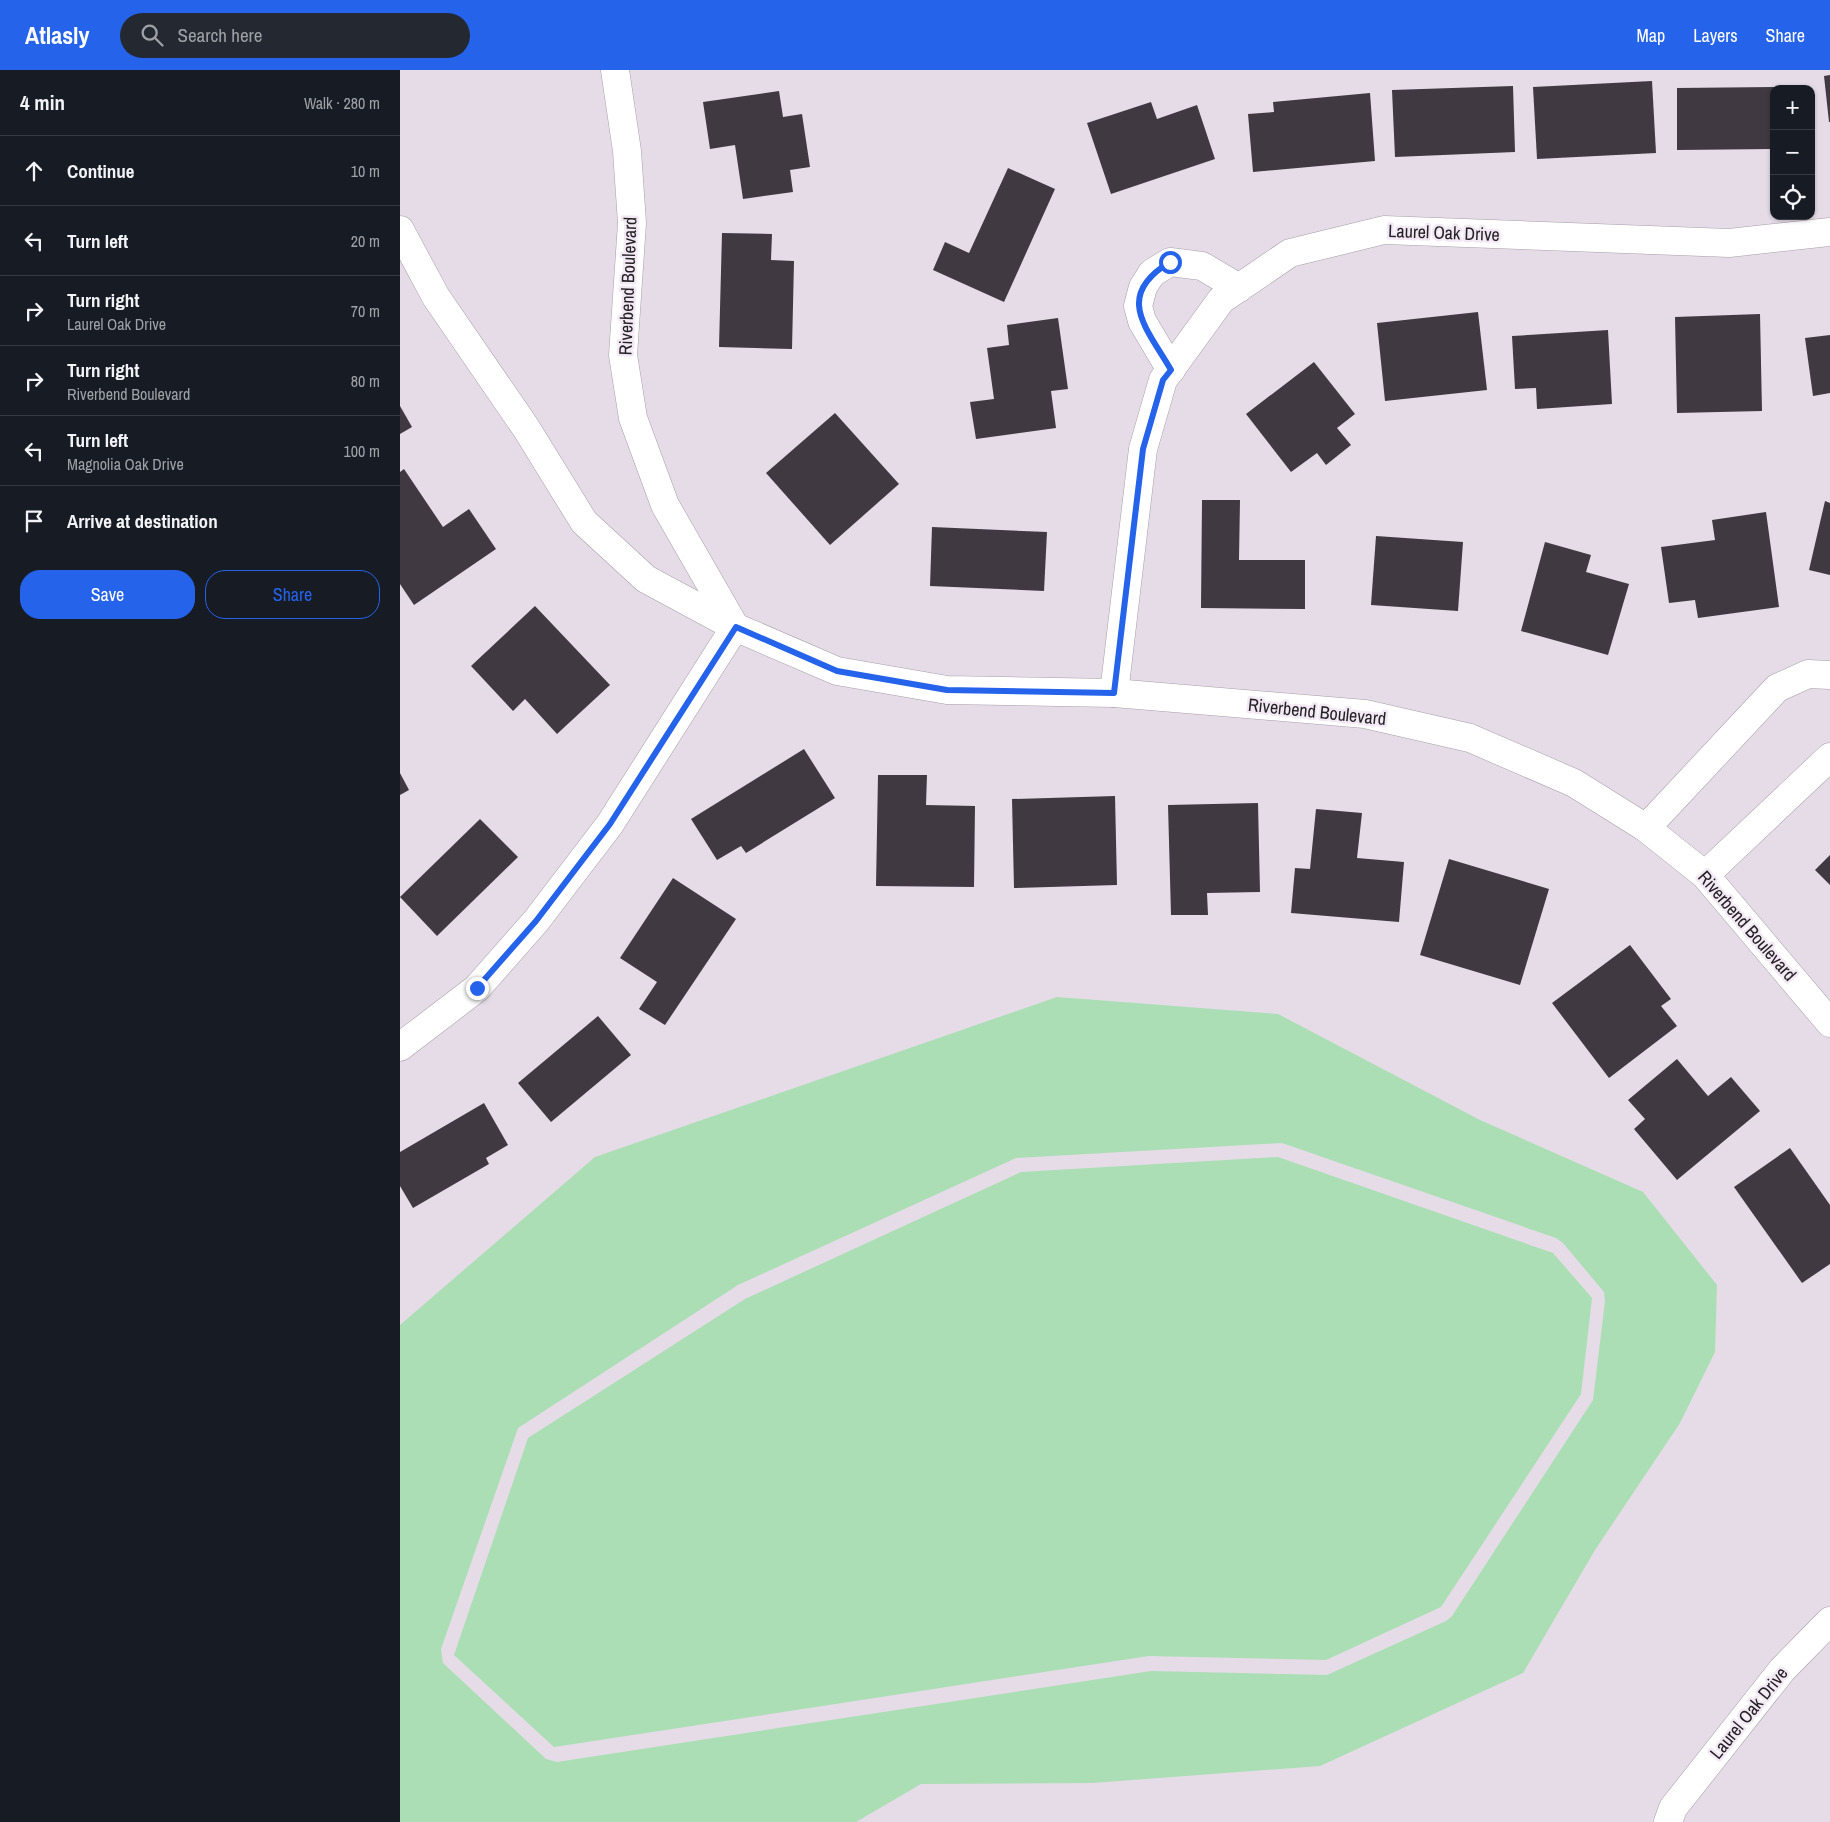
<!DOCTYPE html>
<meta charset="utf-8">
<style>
:root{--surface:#171b24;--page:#242831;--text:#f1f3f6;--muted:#9ea1a6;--line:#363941;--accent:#2563eb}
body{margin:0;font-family:"Archivo Narrow",sans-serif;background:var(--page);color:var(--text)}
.controls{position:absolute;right:15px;top:15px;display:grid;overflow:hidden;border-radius:10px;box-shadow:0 1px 4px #0004}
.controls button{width:45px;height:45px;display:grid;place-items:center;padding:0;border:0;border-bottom:1px solid var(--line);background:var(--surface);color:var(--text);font:25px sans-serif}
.stop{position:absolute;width:15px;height:15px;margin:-11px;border:4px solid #2563eb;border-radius:50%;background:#fff}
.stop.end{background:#2563eb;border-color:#fff;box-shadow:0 1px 5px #0008}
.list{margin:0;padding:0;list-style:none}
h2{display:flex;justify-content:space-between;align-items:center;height:65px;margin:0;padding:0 20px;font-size:21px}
h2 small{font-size:16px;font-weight:400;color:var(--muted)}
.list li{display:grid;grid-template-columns:32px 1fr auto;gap:15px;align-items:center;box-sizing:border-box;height:70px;padding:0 20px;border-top:1px solid var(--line)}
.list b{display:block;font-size:19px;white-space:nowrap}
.list p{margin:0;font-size:16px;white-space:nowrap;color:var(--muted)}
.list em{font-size:16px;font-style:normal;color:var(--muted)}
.actions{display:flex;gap:10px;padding:15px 20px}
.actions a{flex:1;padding:11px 0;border:1px solid var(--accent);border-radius:20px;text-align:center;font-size:18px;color:var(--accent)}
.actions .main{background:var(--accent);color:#fff}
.icon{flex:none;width:28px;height:28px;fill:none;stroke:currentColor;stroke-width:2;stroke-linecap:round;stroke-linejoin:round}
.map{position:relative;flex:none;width:1430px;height:1752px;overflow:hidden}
header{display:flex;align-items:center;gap:30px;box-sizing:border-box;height:70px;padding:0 25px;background:var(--accent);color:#fff}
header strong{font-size:24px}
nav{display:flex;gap:28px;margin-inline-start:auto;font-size:18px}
.search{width:350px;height:45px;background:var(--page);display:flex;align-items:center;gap:12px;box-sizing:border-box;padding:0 18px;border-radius:28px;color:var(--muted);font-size:19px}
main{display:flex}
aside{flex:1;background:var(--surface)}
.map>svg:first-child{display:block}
.green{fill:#abdeb4;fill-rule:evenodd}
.building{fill:#403942}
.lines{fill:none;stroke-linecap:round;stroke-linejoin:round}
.minor-casing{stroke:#a79ea9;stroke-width:29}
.minor{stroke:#fff;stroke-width:28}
.route{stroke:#2563eb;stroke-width:6}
.labels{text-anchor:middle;stroke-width:5;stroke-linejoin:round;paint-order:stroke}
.street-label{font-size:18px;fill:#242125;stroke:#f2e9f4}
</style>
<header>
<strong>Atlasly</strong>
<div class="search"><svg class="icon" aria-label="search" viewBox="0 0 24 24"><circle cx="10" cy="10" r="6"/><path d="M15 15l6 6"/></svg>Search here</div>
<nav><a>Map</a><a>Layers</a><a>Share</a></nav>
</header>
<main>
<aside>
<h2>4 min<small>Walk · 280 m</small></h2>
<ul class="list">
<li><svg class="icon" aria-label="ahead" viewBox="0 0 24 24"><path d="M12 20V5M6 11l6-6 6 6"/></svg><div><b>Continue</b></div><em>10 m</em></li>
<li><svg class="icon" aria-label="left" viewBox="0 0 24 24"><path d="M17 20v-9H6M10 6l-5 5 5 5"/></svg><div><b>Turn left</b></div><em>20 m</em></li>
<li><svg class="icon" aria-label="right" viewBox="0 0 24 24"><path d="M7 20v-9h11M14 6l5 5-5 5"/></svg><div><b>Turn right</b><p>Laurel Oak Drive</p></div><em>70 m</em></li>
<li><svg class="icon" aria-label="right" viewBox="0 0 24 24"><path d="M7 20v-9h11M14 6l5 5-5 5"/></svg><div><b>Turn right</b><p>Riverbend Boulevard</p></div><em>80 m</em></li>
<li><svg class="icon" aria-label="left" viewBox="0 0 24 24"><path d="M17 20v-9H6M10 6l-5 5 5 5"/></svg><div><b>Turn left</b><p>Magnolia Oak Drive</p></div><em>100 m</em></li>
<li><svg class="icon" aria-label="arrive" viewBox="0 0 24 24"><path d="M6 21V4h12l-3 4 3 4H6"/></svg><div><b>Arrive at destination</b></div></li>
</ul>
<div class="actions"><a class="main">Save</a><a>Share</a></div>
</aside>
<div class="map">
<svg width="1430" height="1752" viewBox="0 0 1430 1752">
<rect width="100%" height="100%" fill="#e5dce7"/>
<!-- green -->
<g class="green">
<path d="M657,927L878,944L1080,1050L1243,1122L1317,1215L1315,1282L1280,1353L1195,1480L1123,1603L920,1696L692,1713L521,1714L456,1752H0V1255L195,1087ZM882,1073L1156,1168L1163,1173L1204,1222L1205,1231L1193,1330L1052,1546L1046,1551L927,1605L751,1601L157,1692L146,1689L43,1593L41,1579L118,1358L338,1215L616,1088Z"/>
<path d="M878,1087L1153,1183L1192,1228L1181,1324L1041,1537L926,1590L749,1586L154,1677L54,1585L128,1368L345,1229L621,1102Z"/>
</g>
<!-- building -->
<g class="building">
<path d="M1430,5V52H1429L1424,6Z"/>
<path d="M1252,11L1256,83L1137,89L1133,17Z"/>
<path d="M1113,16L1115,82L995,87L992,20Z"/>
<path d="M1374,17V79L1277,80V18Z"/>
<path d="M379,21L383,47L402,44L410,97L390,100L393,122L343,129L335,75L310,79L303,32Z"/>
<path d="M970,23L975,91L853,102L848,44L874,42L873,32Z"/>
<path d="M751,32L757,49L797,35L815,89L711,124L687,53Z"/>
<path d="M608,98L655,119L604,232L533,200L545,172L569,183Z"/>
<path d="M322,163L372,164L371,190L394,191L392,279L319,277Z"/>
<path d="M1078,242L1087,320L985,331L977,253Z"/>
<path d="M1360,244L1362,341L1277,343L1275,247Z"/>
<path d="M658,248L668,319L651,321L656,358L576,369L570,332L594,329L587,278L609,275L607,255Z"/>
<path d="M1208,260L1212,334L1137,339L1136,318L1115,319L1112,266Z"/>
<path d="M1430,265V323L1413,326L1405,268Z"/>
<path d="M914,292L955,344L937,358L951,375L926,395L917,383L891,402L846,344Z"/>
<path d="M0,336L12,357L0,364Z"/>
<path d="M435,343L499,414L430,475L366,403Z"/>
<path d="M4,399L43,457L69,439L96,479L14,535L0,514V402Z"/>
<path d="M802,430H840L839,490H905V539L801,538Z"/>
<path d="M1425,431L1430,433V505L1409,500Z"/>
<path d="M1366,442L1379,537L1298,548L1295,530L1269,533L1261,477L1315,470L1312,450Z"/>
<path d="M532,457L647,462L644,521L530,516Z"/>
<path d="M976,466L1063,472L1058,541L971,535Z"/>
<path d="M1145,472L1191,485L1186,502L1229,514L1208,585L1121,561Z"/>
<path d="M135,536L210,615L157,664L125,629L113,641L71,596Z"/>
<path d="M404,679L435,728L346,783L341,776L317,790L291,749Z"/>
<path d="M0,703L9,720L0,725Z"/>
<path d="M478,705H527L526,735L575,736L574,817L476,816Z"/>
<path d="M715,726L717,815L614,818L612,729Z"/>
<path d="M858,733L860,822L807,823L808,845H771L768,735Z"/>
<path d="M916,739L962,743L957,788L1004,792L999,852L891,843L895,798L910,799Z"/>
<path d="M80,749L118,787L37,866L0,827Z"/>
<path d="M1430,785V815L1415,800Z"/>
<path d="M1049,789L1149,819L1120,915L1020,885Z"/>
<path d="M273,808L336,849L265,955L239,939L257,912L220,888Z"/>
<path d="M1230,875L1271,929L1261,936L1277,956L1209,1008L1152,933Z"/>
<path d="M198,946L231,985L151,1052L118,1013Z"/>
<path d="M1277,989L1308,1026L1331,1007L1360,1041L1277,1110L1234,1059L1245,1049L1228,1030Z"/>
<path d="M84,1033L108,1075L86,1088L89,1094L13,1138L0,1116V1082Z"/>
<path d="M1390,1078L1430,1135V1194L1402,1213L1334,1117Z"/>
</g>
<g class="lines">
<!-- minor casing -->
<g class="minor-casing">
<g id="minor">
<path d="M215,0L227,81L232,153L223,285L233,348L265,435L335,557"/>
<path d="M0,160L36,227L126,358L184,452L246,509L335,557L437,601L547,620L714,623L965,644L1070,668L1174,713L1246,758L1305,805L1430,953"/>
<path d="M771,300L742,251L738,236L743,217L752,203L770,192L802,196L839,218"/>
<path d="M714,623L743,379L763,310L821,230L890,183L984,160L1329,173L1430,162"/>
<path d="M1246,758L1377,618L1408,604L1430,605"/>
<path d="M1305,805L1430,687"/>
<path d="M0,977L77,918L136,851L210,754L335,557"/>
<path d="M1268,1752L1273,1738L1382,1600L1430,1551"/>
</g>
</g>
<!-- minor -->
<use href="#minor" class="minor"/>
</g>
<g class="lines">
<!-- route -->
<path class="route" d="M77,918L136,851L210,754L336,557L437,601L547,620L714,623L743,379L763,310L771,300C746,257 714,226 770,192"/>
</g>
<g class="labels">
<!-- street labels -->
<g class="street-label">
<text transform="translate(1044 163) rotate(2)" y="6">Laurel Oak Drive</text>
<text transform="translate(228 216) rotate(-88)" y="6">Riverbend Boulevard</text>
<text transform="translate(917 642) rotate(6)" y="6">Riverbend Boulevard</text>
<text transform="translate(1347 856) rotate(49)" y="6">Riverbend Boulevard</text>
<text transform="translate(1349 1643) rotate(-51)" y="6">Laurel Oak Drive</text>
</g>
</g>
</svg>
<div class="controls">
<button>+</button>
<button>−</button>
<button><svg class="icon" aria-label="locate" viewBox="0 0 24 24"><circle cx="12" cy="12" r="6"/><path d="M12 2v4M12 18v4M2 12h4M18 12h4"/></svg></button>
</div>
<div class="stop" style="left:770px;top:192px"></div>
<div class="stop end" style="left:77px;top:918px"></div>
</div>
</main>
